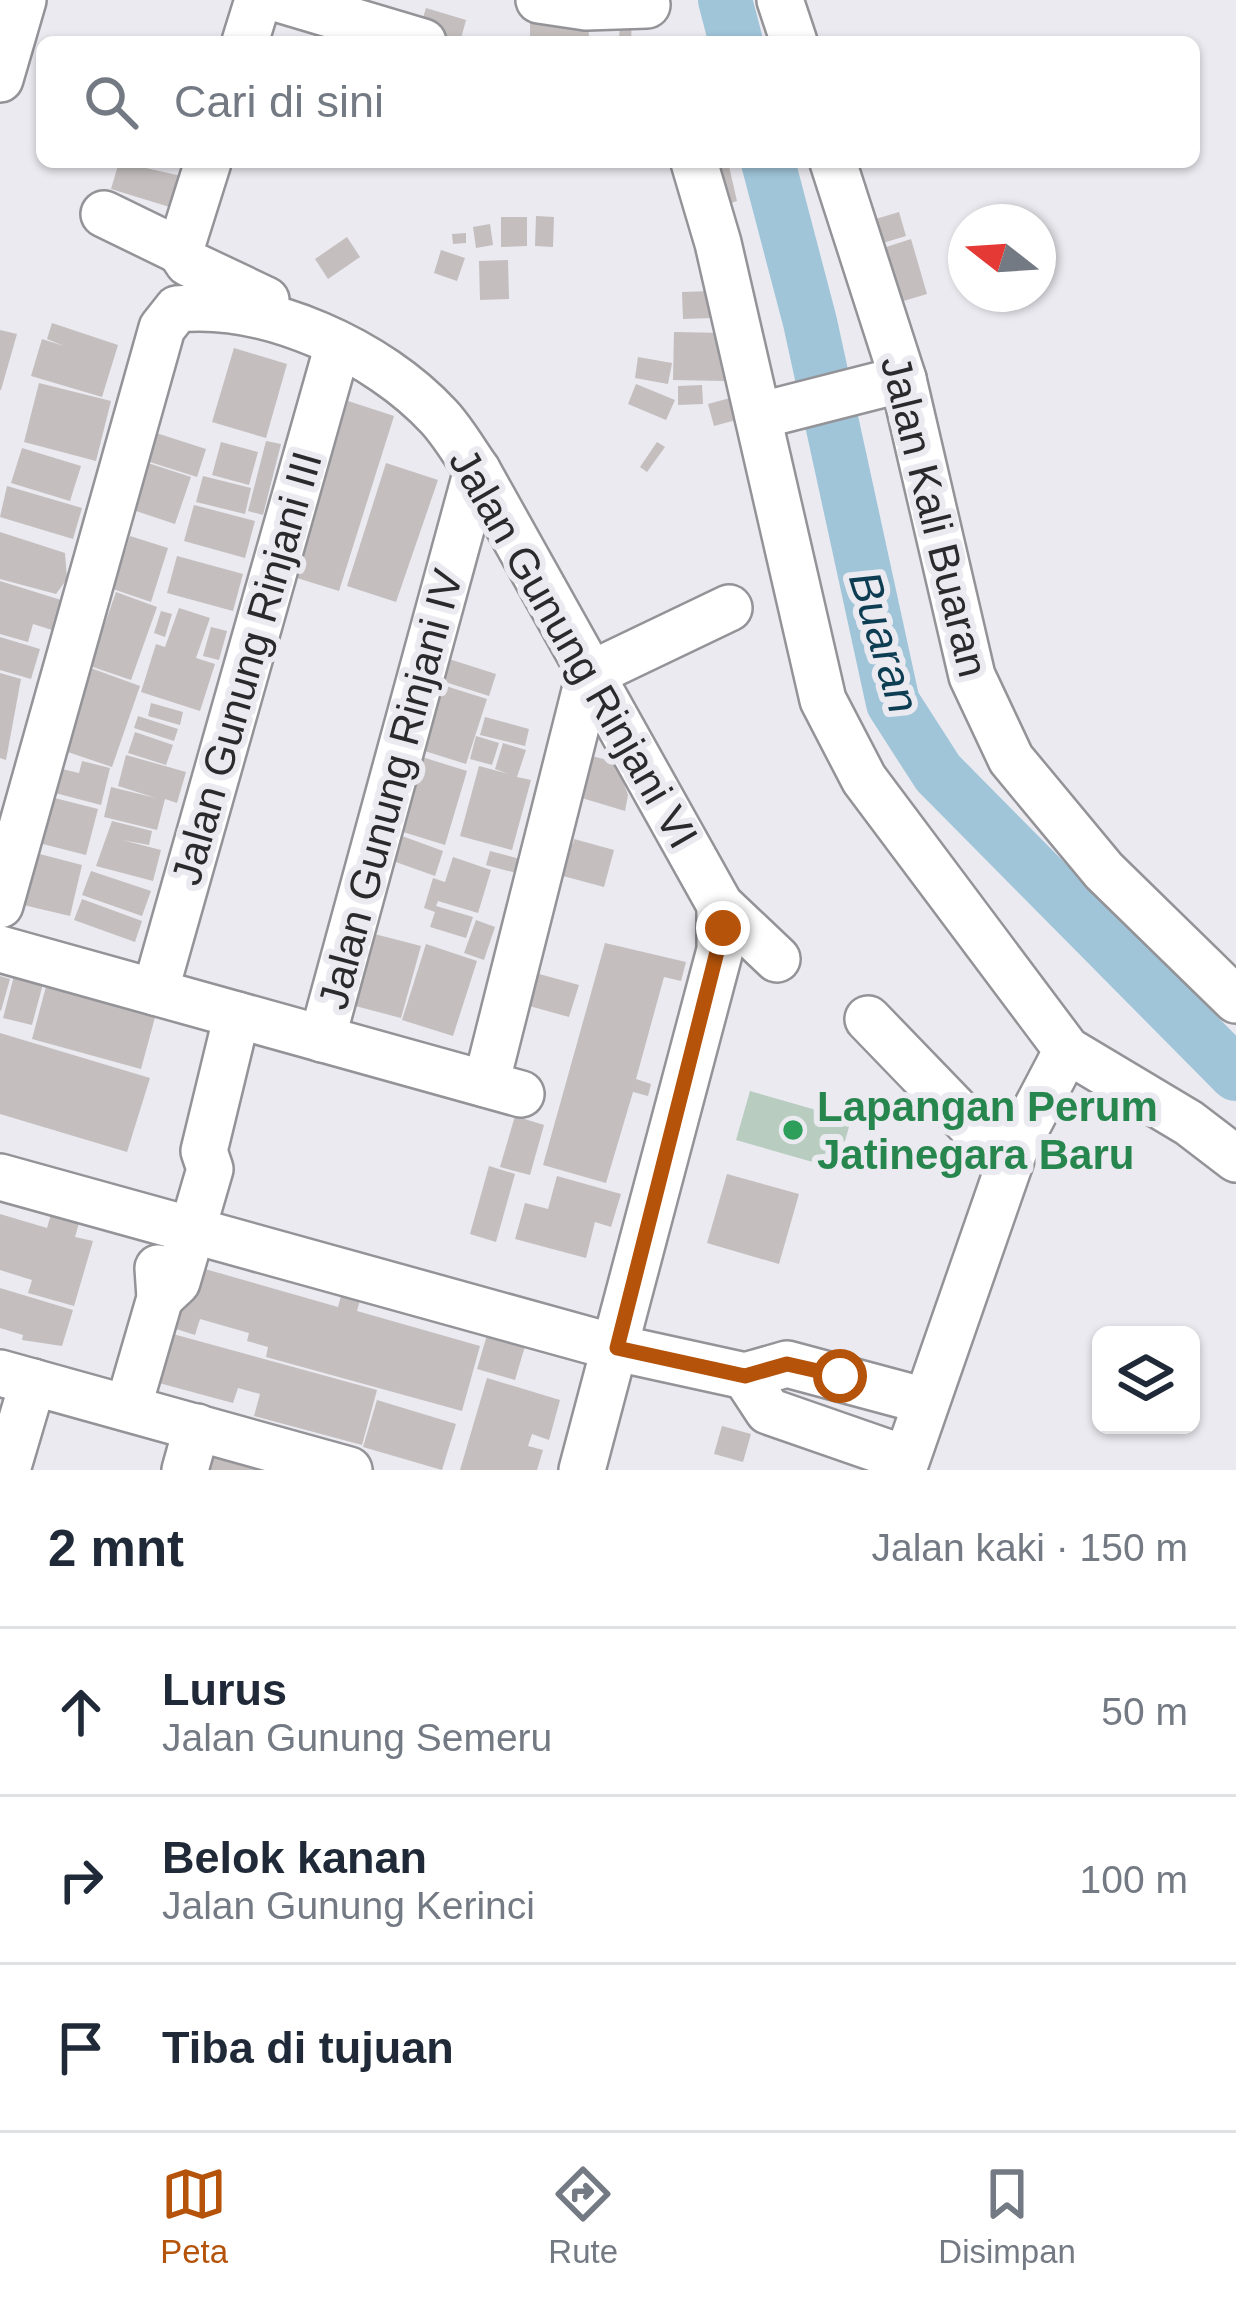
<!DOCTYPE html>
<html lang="id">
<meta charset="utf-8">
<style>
:root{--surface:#fff;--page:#f6f6f7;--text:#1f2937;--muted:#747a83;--line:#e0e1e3;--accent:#b45309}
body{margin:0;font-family:Helvetica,sans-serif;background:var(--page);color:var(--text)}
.controls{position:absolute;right:36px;bottom:36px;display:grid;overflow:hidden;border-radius:18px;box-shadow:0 3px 9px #0004}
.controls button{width:108px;height:108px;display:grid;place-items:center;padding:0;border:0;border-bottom:3px solid var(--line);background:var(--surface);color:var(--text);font:60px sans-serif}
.compass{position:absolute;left:948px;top:204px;width:108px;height:108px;border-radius:50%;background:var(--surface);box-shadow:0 3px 9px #0004;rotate:287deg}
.stop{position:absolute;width:36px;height:36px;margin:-27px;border:9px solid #b45309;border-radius:50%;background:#fff}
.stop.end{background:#b45309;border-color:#fff;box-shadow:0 3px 12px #0008}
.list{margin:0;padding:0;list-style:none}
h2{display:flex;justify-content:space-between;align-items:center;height:156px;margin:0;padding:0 48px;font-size:51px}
h2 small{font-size:39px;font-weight:400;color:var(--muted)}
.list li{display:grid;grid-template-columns:78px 1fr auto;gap:36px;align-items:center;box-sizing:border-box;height:168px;padding:0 48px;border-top:3px solid var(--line)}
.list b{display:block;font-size:45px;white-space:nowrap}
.list p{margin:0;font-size:39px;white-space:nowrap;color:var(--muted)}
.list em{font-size:39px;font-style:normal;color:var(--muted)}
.icon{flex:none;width:66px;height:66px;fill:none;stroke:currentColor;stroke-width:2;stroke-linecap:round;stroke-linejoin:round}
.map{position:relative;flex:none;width:1236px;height:1470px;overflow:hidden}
.search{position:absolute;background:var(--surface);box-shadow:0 3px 9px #0004;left:36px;right:36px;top:36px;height:132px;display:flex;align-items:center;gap:30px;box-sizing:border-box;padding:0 42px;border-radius:18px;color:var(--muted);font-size:45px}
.sheet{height:660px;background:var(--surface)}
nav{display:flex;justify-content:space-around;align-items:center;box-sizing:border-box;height:168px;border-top:3px solid var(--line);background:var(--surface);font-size:33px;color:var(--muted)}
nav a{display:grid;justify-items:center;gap:6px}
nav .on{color:var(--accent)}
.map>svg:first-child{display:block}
.green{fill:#b8cdc0}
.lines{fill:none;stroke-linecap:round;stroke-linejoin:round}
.river{stroke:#a0c5d9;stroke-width:54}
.building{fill:#c4bebe}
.minor-casing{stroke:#939398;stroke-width:50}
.minor{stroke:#fff;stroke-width:45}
.route{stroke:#b45309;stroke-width:15}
.leisure-dot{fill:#2e9e5b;stroke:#eaeaf0;stroke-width:4.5}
.labels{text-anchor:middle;stroke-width:12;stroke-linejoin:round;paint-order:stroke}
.street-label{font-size:42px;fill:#2a2a2c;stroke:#eaeaf0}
.leisure-label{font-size:42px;font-weight:bold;fill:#27864d;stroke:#eaeaf0;text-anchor:start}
.water-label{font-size:45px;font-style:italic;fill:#0d3d53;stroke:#eaeaf0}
</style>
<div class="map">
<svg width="1236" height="1470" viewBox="0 0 1236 1470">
<rect width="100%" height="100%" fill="#eaeaf0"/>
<!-- green -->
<path class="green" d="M750,1091L851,1120L837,1169L736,1140Z"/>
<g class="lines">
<!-- river -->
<g class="river">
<path d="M725,0L736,42"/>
<path d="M768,162L810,322L893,703L938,773L1236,1074"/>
</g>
</g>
<!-- building -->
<g class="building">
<path d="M426,8L466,20L460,42L418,34Z"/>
<path d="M588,12L589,38L530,40V13Z"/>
<path d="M620,16H632L631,42H619Z"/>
<path d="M119,162L186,177L176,209L111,189Z"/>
<path d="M703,162H728L737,201L716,208Z"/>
<path d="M899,212L906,236L876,245L869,221Z"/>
<path d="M536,216L554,217L553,247L535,246Z"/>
<path d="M501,217H527V246L501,247Z"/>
<path d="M490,224L493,245L476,248L473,227Z"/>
<path d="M466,233V243L453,244L452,234Z"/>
<path d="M347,237L360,257L328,279L315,259Z"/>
<path d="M911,239L927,294L890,305L874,251Z"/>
<path d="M441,250L465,258L457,281L434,273Z"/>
<path d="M508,260L509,299L480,300L479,261Z"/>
<path d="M711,291L712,318L683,319L682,292Z"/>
<path d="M52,323L118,345L102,397L31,376L42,339L64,346L47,339Z"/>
<path d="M0,330L17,334L1,390H0Z"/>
<path d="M674,332L726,333L725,381L673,380Z"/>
<path d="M234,348L287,364L266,438L212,422Z"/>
<path d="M638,357L672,363L668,384L635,378Z"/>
<path d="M39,383L111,401L96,461L24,442Z"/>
<path d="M636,384L675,400L666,420L628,404Z"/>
<path d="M702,385L703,404L678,405V386Z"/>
<path d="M730,398L736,420L714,426L708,404Z"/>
<path d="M348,401L394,416L339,591L297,578Z"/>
<path d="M153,432L206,449L197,477L131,456Z"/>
<path d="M266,441L281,444L263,515L248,511Z"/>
<path d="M221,442L258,452L249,485L212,475Z"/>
<path d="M657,442L665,447L647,472L640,467Z"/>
<path d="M22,448L81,466L70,501L11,483Z"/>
<path d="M148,463L191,477L175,524L133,510Z"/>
<path d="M386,463L438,480L396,602L347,586Z"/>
<path d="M203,476L251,488L245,514L196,502Z"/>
<path d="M7,486L82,508L73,539L0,517Z"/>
<path d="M194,505L255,521L245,558L184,541Z"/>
<path d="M0,532L65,553L67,579L56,594L0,579Z"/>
<path d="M130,536L168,548L151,602L113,589Z"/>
<path d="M177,556L243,574L233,611L167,593Z"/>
<path d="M0,581L61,600L52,630L33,624L28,642L0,634Z"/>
<path d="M116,592L157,607L131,680L90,666Z"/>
<path d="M179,608L210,618L196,658L215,664L200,711L141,692L156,644L165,647Z"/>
<path d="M161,611L172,614L165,637L154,633Z"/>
<path d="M211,627L227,631L219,660L203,656Z"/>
<path d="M0,637L40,649L31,679L0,670Z"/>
<path d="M449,659L496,674L489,696L442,681Z"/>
<path d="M85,666L140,686L112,767L56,748Z"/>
<path d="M0,673L21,679L6,760L0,758Z"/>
<path d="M433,682L487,699L466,764L412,747Z"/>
<path d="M151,703L183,712L180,725L148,716Z"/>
<path d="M138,716L178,729L174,741L134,728Z"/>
<path d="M485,717L529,729L525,746L480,735Z"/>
<path d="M135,732L173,745L166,765L128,753Z"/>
<path d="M476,736L499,743L492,765L470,759Z"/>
<path d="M503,743L526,750L517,777L531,780L512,850L460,836L479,766L509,774L495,769Z"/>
<path d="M575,752L616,762L628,795L625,811L562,792Z"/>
<path d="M126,755L186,772L177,803L165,799L157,830L104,817L111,787L156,798L118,786Z"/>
<path d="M422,757L467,771L445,845L400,831Z"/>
<path d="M82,761L110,768L101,805L55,793L62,769L79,773Z"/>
<path d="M35,793L98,809L86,855L23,839Z"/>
<path d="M112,821L152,831L149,845L122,840L161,850L153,881L96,866Z"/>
<path d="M402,836L443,851L435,876L393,861Z"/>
<path d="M574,839L614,850L604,887L563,876L566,842L573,844Z"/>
<path d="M28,851L82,865L70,916L15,903Z"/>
<path d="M490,851L520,859L516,873L486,865Z"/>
<path d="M453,857L491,870L478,913L438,901L436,906L473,917L466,938L430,927L435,912L424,908L433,878L445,882Z"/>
<path d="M91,871L151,891L142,916L82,895Z"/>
<path d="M82,899L142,921L135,942L74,920Z"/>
<path d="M476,920L495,927L484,960L464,953Z"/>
<path d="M363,931L421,946L401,1018L344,1003Z"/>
<path d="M605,943L686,962L681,981L664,977L636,1079L651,1084L648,1096L633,1092L606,1183L543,1165Z"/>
<path d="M426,944L477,961L453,1036L402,1020Z"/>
<path d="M532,972L579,985L569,1017L522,1004Z"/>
<path d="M0,976L10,979L1,1011L0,1010Z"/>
<path d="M14,976L43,984L32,1025L3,1018Z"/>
<path d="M48,979L157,1010L141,1069L32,1039Z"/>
<path d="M0,1033L150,1078L127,1152L0,1114Z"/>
<path d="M515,1116L544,1125L530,1175L500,1167Z"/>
<path d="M489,1166L515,1174L496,1242L470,1234Z"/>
<path d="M727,1174L799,1194L779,1264L707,1243Z"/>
<path d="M557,1176L621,1194L611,1227L595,1222L586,1258L515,1239L525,1203L548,1209Z"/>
<path d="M56,1197L84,1205L75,1237L93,1241L74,1306L28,1293L32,1280L0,1270V1214L47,1228Z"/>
<path d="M191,1265L338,1307L345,1281L364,1286L357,1311L480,1346L462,1411L266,1357L268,1347L247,1341L249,1333L200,1319L195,1335L173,1328Z"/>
<path d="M0,1288L73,1310L62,1346L22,1340L23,1335L0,1328Z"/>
<path d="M490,1325L528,1336L515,1380L477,1369Z"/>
<path d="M173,1334L377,1390L362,1445L254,1416L260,1394L238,1388L233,1403L159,1383Z"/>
<path d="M487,1378L560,1400L549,1440L532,1434L528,1446L543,1450L537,1470H460Z"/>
<path d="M377,1400L456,1424L442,1470L363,1447Z"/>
<path d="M722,1426L751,1434L743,1462L714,1454Z"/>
<path d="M237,1451L266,1460L263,1470H210L214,1457L235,1462Z"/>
</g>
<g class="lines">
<!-- minor casing -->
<g class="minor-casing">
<g id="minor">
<path d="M282,0L423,42"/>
<path d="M539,0L586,7L647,5"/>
<path d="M780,0L794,42"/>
<path d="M245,42L258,0"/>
<path d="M0,79L23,0"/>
<path d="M208,162L180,251L188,263L266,300"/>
<path d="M694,162L718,243L823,700L864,779L1067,1050L1189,1123L1236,1159"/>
<path d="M833,162L903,379L972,676L1011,759L1104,871L1236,1000"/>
<path d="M104,214L180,251"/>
<path d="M758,416L903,379"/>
<path d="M589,675L729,608"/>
<path d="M0,905L162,328L177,309C267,300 378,351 439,417C453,432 465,453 477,470L720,905L777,959"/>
<path d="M0,949L521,1094"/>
<path d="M155,992L338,345"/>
<path d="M868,1019L1009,1165"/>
<path d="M322,1039L477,470"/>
<path d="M486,1084L589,675"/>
<path d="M0,1177L617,1348L745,1376L787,1364L925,1401"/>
<path d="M160,1298L177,1282L210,1169L204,1151L237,1015"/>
<path d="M0,1373L349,1470"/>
<path d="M745,1376L768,1411L906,1459"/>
<path d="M128,1408L160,1298L158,1268"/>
<path d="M7,1470L33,1382"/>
<path d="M185,1470L197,1427"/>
<path d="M582,1470L720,950V905"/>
<path d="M903,1470L1014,1151L1067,1050"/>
</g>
</g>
<!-- minor -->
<use href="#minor" class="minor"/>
</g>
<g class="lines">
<!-- route -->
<path class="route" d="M723,928L617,1348L745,1376L787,1364L840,1376"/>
</g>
<!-- markers -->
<circle class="leisure-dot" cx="793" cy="1130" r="12"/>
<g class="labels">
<!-- street labels -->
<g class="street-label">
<text transform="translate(935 516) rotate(76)" y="15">Jalan Kali Buaran</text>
<text transform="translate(574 648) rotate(60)" y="15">Jalan Gunung Rinjani VI</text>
<text transform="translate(246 668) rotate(-74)" y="15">Jalan Gunung Rinjani III</text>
<text transform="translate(390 789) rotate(-75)" y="15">Jalan Gunung Rinjani IV</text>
</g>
<!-- leisure labels -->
<g class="leisure-label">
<text x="817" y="1121">Lapangan Perum<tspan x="817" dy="48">Jatinegara Baru</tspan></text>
</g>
<!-- water labels -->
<g class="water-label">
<text transform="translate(885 642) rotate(73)" y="16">Buaran</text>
</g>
</g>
</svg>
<div class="controls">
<button><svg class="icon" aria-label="layers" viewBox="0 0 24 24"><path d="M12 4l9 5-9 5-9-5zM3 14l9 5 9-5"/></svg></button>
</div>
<svg class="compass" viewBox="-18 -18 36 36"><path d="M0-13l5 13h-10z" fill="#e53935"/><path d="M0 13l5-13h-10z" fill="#747a83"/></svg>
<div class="stop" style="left:840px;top:1376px"></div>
<div class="stop end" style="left:723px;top:928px"></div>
<div class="search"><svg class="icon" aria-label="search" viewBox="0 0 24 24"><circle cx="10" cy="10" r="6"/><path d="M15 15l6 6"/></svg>Cari di sini</div>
</div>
<section class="sheet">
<h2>2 mnt<small>Jalan kaki · 150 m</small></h2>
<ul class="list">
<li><svg class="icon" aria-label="ahead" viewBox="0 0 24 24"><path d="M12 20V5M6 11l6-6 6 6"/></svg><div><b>Lurus</b><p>Jalan Gunung Semeru</p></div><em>50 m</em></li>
<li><svg class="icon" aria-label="right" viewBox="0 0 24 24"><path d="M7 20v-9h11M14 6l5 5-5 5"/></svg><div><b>Belok kanan</b><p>Jalan Gunung Kerinci</p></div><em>100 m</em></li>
<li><svg class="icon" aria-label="arrive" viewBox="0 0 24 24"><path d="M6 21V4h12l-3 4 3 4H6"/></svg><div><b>Tiba di tujuan</b></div></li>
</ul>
</section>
<nav>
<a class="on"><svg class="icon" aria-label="map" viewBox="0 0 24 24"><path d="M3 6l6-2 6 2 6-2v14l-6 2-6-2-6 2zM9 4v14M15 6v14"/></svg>Peta</a>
<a><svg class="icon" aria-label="directions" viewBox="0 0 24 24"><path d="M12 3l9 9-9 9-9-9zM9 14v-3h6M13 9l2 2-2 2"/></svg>Rute</a>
<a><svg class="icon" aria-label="saved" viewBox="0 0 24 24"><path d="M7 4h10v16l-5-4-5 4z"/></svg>Disimpan</a>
</nav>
